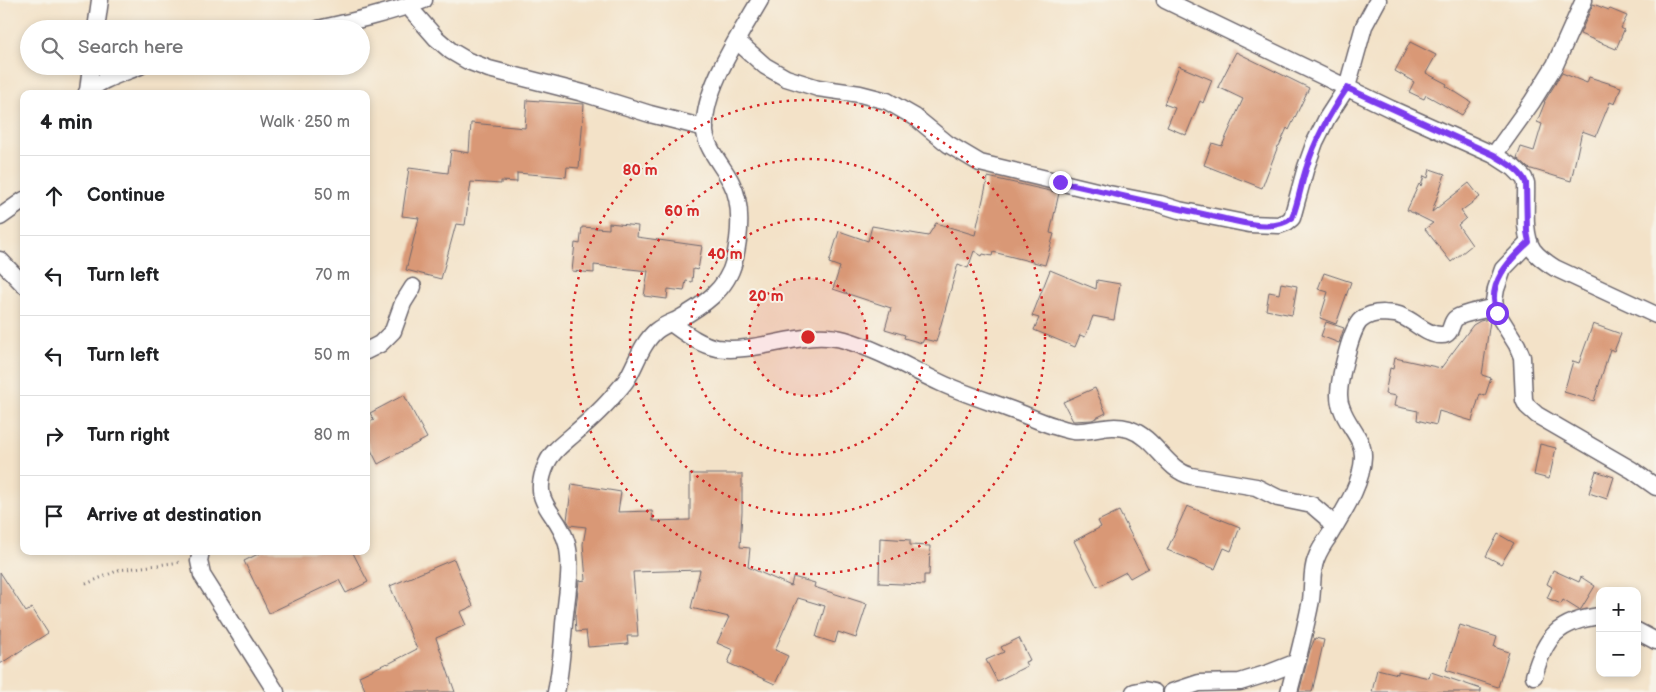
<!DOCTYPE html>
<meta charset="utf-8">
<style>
:root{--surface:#fff;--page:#f2f2f2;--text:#202124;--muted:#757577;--line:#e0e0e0}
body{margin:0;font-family:"Balsamiq Sans",sans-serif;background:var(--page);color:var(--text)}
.controls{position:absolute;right:15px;bottom:15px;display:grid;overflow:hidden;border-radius:10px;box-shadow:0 2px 8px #0003}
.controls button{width:45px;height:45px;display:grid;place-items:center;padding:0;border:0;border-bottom:1px solid var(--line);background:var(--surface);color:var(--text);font:25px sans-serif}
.stop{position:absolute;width:15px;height:15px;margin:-11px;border:4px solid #7c3aed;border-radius:50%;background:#fff}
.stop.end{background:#7c3aed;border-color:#fff;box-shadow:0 1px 5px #0008}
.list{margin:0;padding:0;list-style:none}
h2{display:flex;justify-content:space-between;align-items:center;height:65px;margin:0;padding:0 20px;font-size:21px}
h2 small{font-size:16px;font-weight:400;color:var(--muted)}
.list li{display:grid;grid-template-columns:32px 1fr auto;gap:15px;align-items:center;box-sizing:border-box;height:80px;padding:0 20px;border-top:1px solid var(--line)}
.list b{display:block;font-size:19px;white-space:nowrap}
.list em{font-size:16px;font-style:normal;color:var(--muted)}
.icon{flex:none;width:28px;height:28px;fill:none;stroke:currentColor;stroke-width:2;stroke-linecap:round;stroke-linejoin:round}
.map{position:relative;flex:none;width:1656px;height:692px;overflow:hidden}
.search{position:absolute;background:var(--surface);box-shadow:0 2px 8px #0003;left:20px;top:20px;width:350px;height:55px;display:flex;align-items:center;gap:12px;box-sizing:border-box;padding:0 18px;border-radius:28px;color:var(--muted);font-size:19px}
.panel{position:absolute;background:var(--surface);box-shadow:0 2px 8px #0003;left:20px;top:90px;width:350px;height:465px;border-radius:10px}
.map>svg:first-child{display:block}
.building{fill:#d99876}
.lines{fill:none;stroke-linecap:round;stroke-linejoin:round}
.minor-casing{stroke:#6b656c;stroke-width:19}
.path{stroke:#6b656c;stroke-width:3;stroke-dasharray:1 4;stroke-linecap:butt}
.minor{stroke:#fff;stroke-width:16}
.route{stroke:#7c3aed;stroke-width:6}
.ring{fill:none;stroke:#d62828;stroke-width:2.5;stroke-dasharray:2.5 5}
.centre{fill:#d62828;stroke:#f7f3e8;stroke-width:2.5}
.ring-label{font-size:15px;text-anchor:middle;font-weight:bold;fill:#d62828;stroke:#f7f3e8;stroke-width:4;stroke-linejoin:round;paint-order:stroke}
</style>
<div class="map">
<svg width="1656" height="692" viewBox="0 0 1656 692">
<rect width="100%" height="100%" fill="#f7f3e8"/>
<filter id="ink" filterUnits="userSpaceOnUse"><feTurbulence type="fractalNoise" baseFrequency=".02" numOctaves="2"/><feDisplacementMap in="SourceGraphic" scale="10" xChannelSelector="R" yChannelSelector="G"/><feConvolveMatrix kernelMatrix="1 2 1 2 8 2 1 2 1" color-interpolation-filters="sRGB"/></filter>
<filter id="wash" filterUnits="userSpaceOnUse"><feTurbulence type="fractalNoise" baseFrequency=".0096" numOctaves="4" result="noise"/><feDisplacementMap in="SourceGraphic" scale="20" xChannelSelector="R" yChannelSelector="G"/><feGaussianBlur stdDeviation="1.12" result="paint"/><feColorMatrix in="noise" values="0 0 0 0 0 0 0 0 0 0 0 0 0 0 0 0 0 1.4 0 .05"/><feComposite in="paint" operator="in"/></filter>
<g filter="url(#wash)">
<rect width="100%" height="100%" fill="#f3e2c8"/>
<g id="blocks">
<!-- building -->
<g class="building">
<path d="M1593,4L1609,10L1610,9L1627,16L1621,28L1624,30L1616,49L1580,34Z"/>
<path d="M1410,42L1436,55L1426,73L1447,84L1446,86L1471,102L1462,115L1426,95L1424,99L1409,92L1414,82L1395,71Z"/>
<path d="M1236,52L1309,88L1289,130L1287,128L1279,146H1278L1262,188L1204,165L1212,143L1222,146L1243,99L1218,87Z"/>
<path d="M1179,66L1212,80L1203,103L1200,101L1186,135L1167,127L1175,108L1164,104Z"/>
<path d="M1562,73L1587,83L1589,77L1621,87L1615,104L1610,102L1596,136L1582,131L1571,181L1528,168L1517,158L1521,147L1534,151L1542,124L1537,122L1545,102H1544Z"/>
<path d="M527,100L584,104L579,168L567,167L566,177L517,173V182L501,181V184L471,182L465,225L456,224L441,279L406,270L419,218L402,216L409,168L448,173L451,150L469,153L471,123L525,128Z"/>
<path d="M1430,169L1445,174L1432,212L1469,183L1480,197L1461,211L1466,218L1458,225L1472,245L1451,262L1425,229L1433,223L1407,210L1419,184L1421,186L1424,176L1428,178Z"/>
<path d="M988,177L1059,193L1050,233L1054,234L1045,265L993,252L992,256L983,254L982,256L974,251L968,268L958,264L936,342L924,339L922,343L904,338L905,335L885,329L891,308L833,289L840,267L829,263L839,231L868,241L872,226L928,236L936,223L975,235Z"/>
<path d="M609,223L638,226L637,237L702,246L698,270L693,269L692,282L686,281L684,291L668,289L667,299L644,296L648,271L594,265V273L572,271L575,243L580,244L582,227L609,229Z"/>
<path d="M1050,270L1096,289L1097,280L1120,284L1114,320L1093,316L1085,337L1080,335L1075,347L1034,330L1039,318L1032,316Z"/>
<path d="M1324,273L1351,282L1336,324L1320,318L1328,292L1318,289Z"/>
<path d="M1281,283L1297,286L1292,315L1266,310L1269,292L1279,294Z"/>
<path d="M1489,319L1490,321L1482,375L1491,378L1485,396L1480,394L1472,421L1439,411L1436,425L1417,420L1418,411L1394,406L1396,396L1385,394L1390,368L1393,369L1395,358L1441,368L1473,325L1480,321Z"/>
<path d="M1326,322L1344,328L1339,343L1321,336Z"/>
<path d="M1593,324L1621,334L1614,351L1610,349L1594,401L1564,392L1573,361L1579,363Z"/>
<path d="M1095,388L1106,413L1092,420L1073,421L1063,402Z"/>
<path d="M404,395L427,438L378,464L366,440V424L374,420L370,413Z"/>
<path d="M1540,444L1556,448L1549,479L1534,475Z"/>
<path d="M1596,471L1614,477L1607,499L1589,493Z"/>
<path d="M690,474H742V512L740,547L750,548L748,567L791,586L793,577L815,583L814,587L867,604L856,638L838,632L835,643L816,637L825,606L798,598L775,650L788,656L775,684L728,663L733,650L717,643L729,617L691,608L700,570L633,572L638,636H627L628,644L588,647L586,631L576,632L575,616L579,581L586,580L583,544L586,527L570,525L567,520L572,484L621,492L618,512L652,511L653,521L690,520Z"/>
<path d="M1187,506L1240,527L1231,551L1224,548L1215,569L1167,550Z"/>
<path d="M1119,511L1148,568L1130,578L1126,572L1097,587L1074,541L1101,527L1098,521Z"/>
<path d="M1498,534L1514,543L1501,564L1486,556Z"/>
<path d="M880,538L910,540V545L930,546L929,575H924V585L879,583Z"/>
<path d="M264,551H352L368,582L346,593L339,580L269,613L244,561Z"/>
<path d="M454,559L473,606L460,612L466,625L436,638L455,692H366L359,676L387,663L388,664L417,649L390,586Z"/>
<path d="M1553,570L1579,582L1581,577L1595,586L1581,609L1579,610L1563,600L1561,604L1547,598L1552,587L1547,584Z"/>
<path d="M0,572L26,612L32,608L48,633L0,664Z"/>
<path d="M1460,625L1497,637L1494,647L1509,652L1498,687L1446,670Z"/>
<path d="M1019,638L1030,660L1025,662L1027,666L997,681L986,660L1004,652L1001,647Z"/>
<path d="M1315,638L1324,640L1312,692H1299L1310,650Z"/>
<path d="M1377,669L1398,674V671L1429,678L1431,672L1481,689V692H1372Z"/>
</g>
</g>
</g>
<g filter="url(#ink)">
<use href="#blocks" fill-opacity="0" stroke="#6b656c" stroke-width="1"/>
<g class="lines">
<!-- minor casing -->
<g class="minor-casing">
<g id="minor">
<path d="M1165,0L1391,109L1494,155L1514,168L1524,178L1526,183C1527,202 1522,234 1533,250C1539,258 1547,263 1555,268L1656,315"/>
<path d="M408,6L436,38L451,51L468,61L489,69L583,93L650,114L705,128"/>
<path d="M96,29L100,0"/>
<path d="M318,29C354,21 390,13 424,0"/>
<path d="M737,41L765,66L786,78L818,88L860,94L887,101L915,117L948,144L980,163L1109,194L1160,204L1179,210L1249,224L1279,225L1287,222L1292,218L1306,167L1315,142L1327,118L1347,87L1364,26L1378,0"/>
<path d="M88,91L91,66"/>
<path d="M86,94C97,80 124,73 140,66"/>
<path d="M1494,155L1532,102L1555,65L1584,0"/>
<path d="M0,217L24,200"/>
<path d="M1529,242L1503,269L1496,289L1494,301L1497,313L1517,345L1522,357L1524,400L1527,406L1537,415L1632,470L1656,487"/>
<path d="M0,260L24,285"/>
<path d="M671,323C685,333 700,345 717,348C760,354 803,328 845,340C879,350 909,368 941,383C965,394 988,401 1012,410C1026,415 1040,422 1054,426C1060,428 1067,430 1073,431C1092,433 1108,423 1129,429C1156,438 1165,469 1191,476L1256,487L1278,498L1312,505L1326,517L1333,528"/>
<path d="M366,351L380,344L393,331L403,303L413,287"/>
<path d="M201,551L199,561L202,575L276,692"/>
<path d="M1637,631L1656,641"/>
<path d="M1534,676C1545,637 1558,621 1600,616"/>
<path d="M556,692C561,670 562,647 564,624C566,599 573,569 567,544C558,510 528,505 547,463C552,451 564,443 574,434C588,422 602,410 614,395C618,390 623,385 627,379C636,364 642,343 656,331C662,326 670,323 677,320C702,306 727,290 734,261C740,237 743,204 731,182C723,166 707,150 705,132C701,91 740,35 760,0"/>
<path d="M1134,692L1144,690L1154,692"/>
<path d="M1172,692L1199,683L1240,682L1269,673L1297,662"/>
<path d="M1289,692C1297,662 1305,631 1311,600C1313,587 1311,571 1316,559C1319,550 1324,543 1329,536C1343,512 1362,485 1363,457C1364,439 1347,425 1342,409C1340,405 1339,399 1339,395C1339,380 1351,328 1361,320C1367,315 1375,313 1383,313C1389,314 1396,313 1401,316C1415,321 1427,336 1442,335C1452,335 1450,324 1455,319C1460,314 1487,309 1495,307"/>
</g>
</g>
<!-- path -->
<path class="path" d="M86,584L119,570L181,562"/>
<!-- minor -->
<use href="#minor" class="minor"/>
</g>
</g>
<g class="lines" filter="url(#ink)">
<!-- route -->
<path class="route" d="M1060,182L1225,219C1246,223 1274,232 1292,218C1299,201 1301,183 1307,166C1316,137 1330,113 1347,88L1494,155C1506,163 1521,170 1526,183L1527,232L1529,242C1510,259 1485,285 1497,313"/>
</g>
<!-- distance rings -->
<circle cx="808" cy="337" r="59" fill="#d62828" fill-opacity=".12"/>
<g class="ring">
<circle cx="808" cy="337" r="59"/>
<circle cx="808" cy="337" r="118"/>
<circle cx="808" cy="337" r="178"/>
<circle cx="808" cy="337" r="237"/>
</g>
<circle cx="808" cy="337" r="8" class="centre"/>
<g class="ring-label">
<text x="640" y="175">80 m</text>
<text x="682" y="216">60 m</text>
<text x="725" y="259">40 m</text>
<text x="766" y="301">20 m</text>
</g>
</svg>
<div class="controls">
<button>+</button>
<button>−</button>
</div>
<div class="stop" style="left:1497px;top:313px"></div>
<div class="stop end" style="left:1060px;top:182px"></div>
<div class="search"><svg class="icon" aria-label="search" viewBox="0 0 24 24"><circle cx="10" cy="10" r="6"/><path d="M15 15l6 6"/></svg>Search here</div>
<section class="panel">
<h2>4 min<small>Walk · 250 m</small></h2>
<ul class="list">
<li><svg class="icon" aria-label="ahead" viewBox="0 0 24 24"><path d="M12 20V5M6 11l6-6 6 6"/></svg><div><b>Continue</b></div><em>50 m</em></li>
<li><svg class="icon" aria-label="left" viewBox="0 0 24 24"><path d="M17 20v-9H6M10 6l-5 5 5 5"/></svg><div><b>Turn left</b></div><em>70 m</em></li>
<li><svg class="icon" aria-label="left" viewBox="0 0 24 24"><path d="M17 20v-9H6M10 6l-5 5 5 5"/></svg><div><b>Turn left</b></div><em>50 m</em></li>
<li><svg class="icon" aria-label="right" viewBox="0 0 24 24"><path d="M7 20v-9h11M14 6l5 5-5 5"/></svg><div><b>Turn right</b></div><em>80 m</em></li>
<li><svg class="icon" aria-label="arrive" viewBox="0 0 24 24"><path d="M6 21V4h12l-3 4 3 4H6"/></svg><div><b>Arrive at destination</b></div></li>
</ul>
</section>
</div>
